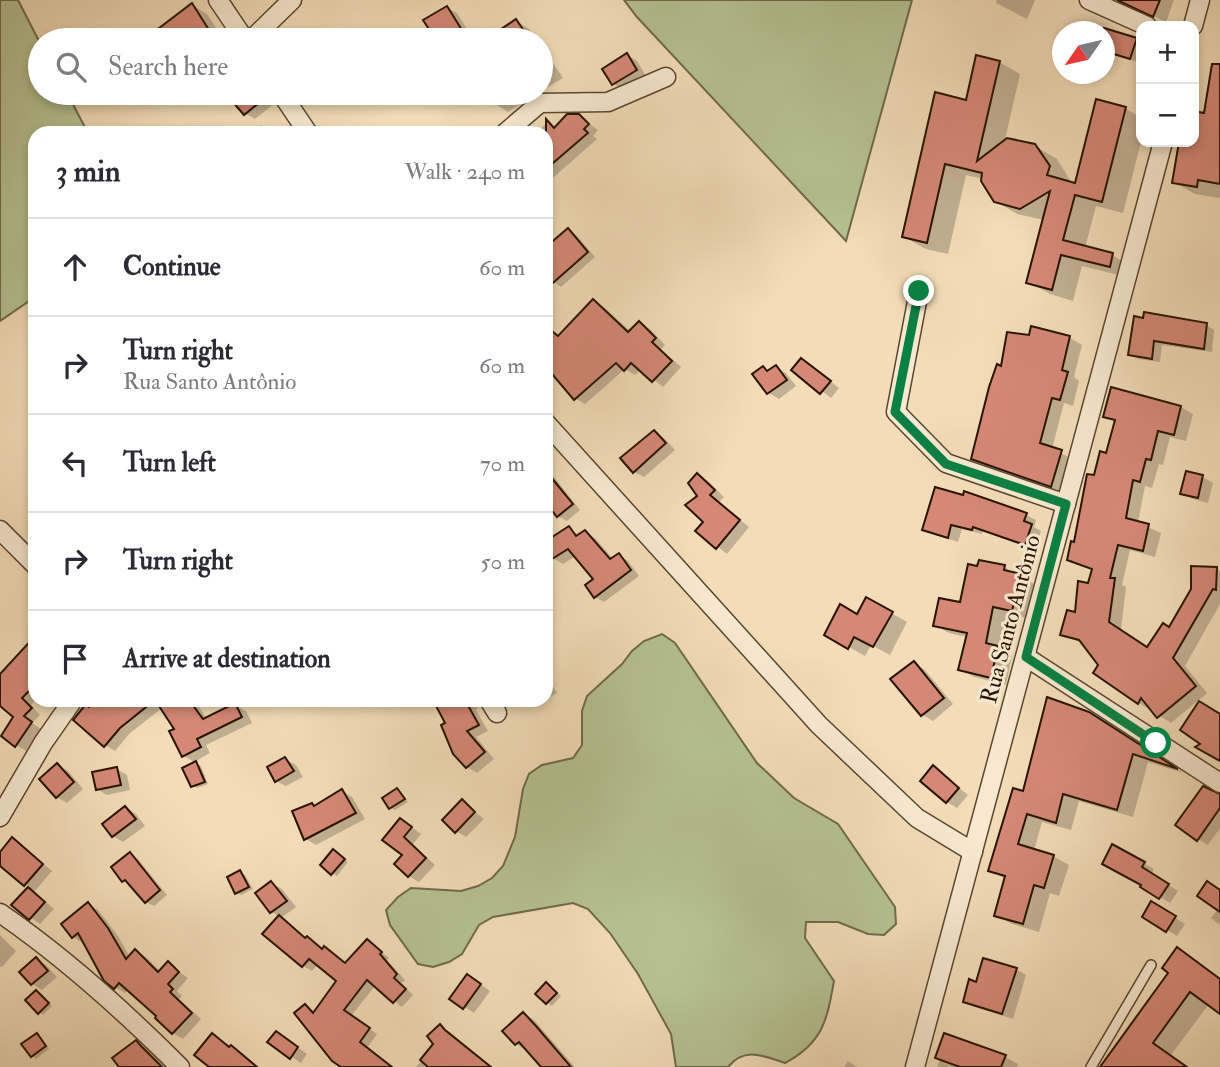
<!DOCTYPE html>
<meta charset="utf-8">
<style>
:root{--surface:#fff;--page:#f2f2f3;--text:#2b2b33;--muted:#7c7c81;--line:#e1e1e2}
body{margin:0;font-family:"IM FELL Double Pica",serif;background:var(--page);color:var(--text)}
.controls{position:absolute;right:21px;top:21px;display:grid;overflow:hidden;border-radius:14px;box-shadow:0 4px 10px #0003}
.controls button{width:63px;height:63px;display:grid;place-items:center;padding:0;border:0;border-bottom:2px solid var(--line);background:var(--surface);color:var(--text);font:35px sans-serif}
.compass{position:absolute;left:1052px;top:21px;width:63px;height:63px;border-radius:50%;background:var(--surface);box-shadow:0 4px 10px #0003;rotate:236deg}
.stop{position:absolute;width:21px;height:21px;margin:-16px;border:5px solid #0b8043;border-radius:50%;background:#fff}
.stop.end{background:#0b8043;border-color:#fff;box-shadow:0 2px 7px #0008}
.list{margin:0;padding:0;list-style:none}
h2{display:flex;justify-content:space-between;align-items:center;height:91px;margin:0;padding:0 28px;font-size:30px}
h2 small{font-size:23px;font-weight:400;color:var(--muted)}
.list li{display:grid;grid-template-columns:46px 1fr auto;gap:21px;align-items:center;box-sizing:border-box;height:98px;padding:0 28px;border-top:2px solid var(--line)}
.list b{display:block;font-size:26px;white-space:nowrap}
.list p{margin:0;font-size:23px;white-space:nowrap;color:var(--muted)}
.list em{font-size:23px;font-style:normal;color:var(--muted)}
.icon{flex:none;width:38px;height:38px;fill:none;stroke:currentColor;stroke-width:2;stroke-linecap:round;stroke-linejoin:round}
.map{position:relative;flex:none;width:1220px;height:1067px;overflow:hidden}
.search{position:absolute;background:var(--surface);box-shadow:0 4px 10px #0003;left:28px;top:28px;width:525px;height:77px;display:flex;align-items:center;gap:18px;box-sizing:border-box;padding:0 24px;border-radius:38px;color:var(--muted);font-size:26px}
.panel{position:absolute;background:var(--surface);box-shadow:0 4px 10px #0003;left:28px;top:126px;width:525px;height:581px;border-radius:21px}
.map>svg:first-child{display:block}
.green{fill:#b6c292;stroke:#6f6a4a;stroke-width:2}
.shadow{fill:#0003}
.building{fill:#d58876;stroke:#281301;stroke-width:2}
.lines{fill:none;stroke-linecap:round;stroke-linejoin:round}
.lane-casing{stroke:#5a462f;stroke-width:12}
.street-casing{stroke:#5a462f;stroke-width:21}
.lane{stroke:#f7e9d1;stroke-width:9}
.street{stroke:#f7e9d1;stroke-width:18}
.route{stroke:#0b8043;stroke-width:9}
.labels{text-anchor:middle;stroke-width:6;stroke-linejoin:round;paint-order:stroke}
.street-label{font-size:23px;fill:#281301;stroke:#f7e9d1}
</style>
<div class="map">
<svg width="1220" height="1067" viewBox="0 0 1220 1067">
<rect width="100%" height="100%" fill="#f2ddb8"/>
<filter id="stains"><feTurbulence type="fractalNoise" baseFrequency=".00286" numOctaves="4"/><feColorMatrix values="0 0 0 0 .2 0 0 0 0 .09 0 0 0 0 .02 0 0 0 .5 -.17"/></filter>
<radialGradient id="worn" r=".72"><stop offset=".6" stop-color="#630" stop-opacity="0"/><stop offset="1" stop-color="#630" stop-opacity=".3"/></radialGradient>
<!-- green -->
<g class="green">
<path d="M0,0H18L40,43V93H67L88,133H35V297L0,321Z"/>
<path d="M624,0H912L846,241L637,17Z"/>
<path d="M662,634L675,643L757,763L794,798L838,824L895,907L896,924L884,935L868,934L838,922H806L805,938L834,981C827,1020 823,1043 785,1063C763,1056 745,1046 728,1067H676L671,1034L638,974L610,933L588,909L573,903L493,917L479,925L462,954L449,962L433,967L418,964L390,925L386,910L398,897L411,888L461,891L478,886L492,878L503,866L515,837L523,789L529,774L542,765L573,758L582,745V711L587,696L622,664L632,651L644,641Z"/>
</g>
<!-- shadow -->
<g class="shadow">
<path d="M997,0H1035L1027,19L996,3Z"/>
<path d="M1118,0H1174L1166,22Z"/>
<path d="M192,5L207,14L224,40H162L157,32Z"/>
<path d="M447,8L457,13L474,40H438L425,21Z"/>
<path d="M516,21L529,29L537,40H501L497,34Z"/>
<path d="M1093,26L1141,42V63L1104,52V32H1091Z"/>
<path d="M541,46L563,78L541,91Z"/>
<path d="M627,55L637,61L646,76L624,90L613,84Z"/>
<path d="M999,62L1020,74L1005,140L1035,146L1057,159L1070,180L1069,183L1076,185L1125,108L1141,118V142L1123,213L1096,206L1085,248L1112,255L1133,267L1131,278L1082,266L1073,301L1050,294L1028,282L1044,220L1017,214L995,201L983,179L966,175L948,254L926,249L904,237L968,102Z"/>
<path d="M1220,65V198L1195,194L1174,182L1181,142H1194V113L1206,115Z"/>
<path d="M247,93H268L275,103L255,119L245,113L235,102Z"/>
<path d="M317,93H339L340,94L327,103Z"/>
<path d="M488,93H539L508,112L495,104Z"/>
<path d="M579,116L598,130L593,136L597,139L546,184V133H536L547,123L556,128Z"/>
<path d="M261,125L275,133H253Z"/>
<path d="M568,231L576,235L595,257L561,287L546,276V251Z"/>
<path d="M594,301L604,307L631,332L640,323L650,329L665,345L661,349L681,367L663,387L641,369L635,375L625,369L585,404L575,398L555,375L549,381L546,379V342L559,337Z"/>
<path d="M1144,320L1206,325L1214,330L1212,352L1162,345L1160,362L1138,359L1130,354Z"/>
<path d="M1032,328L1070,338L1082,345L1074,377L1079,381L1073,406L1064,403L1052,449L1073,459L1064,492L985,466L973,459Z"/>
<path d="M810,365L839,388L831,398L794,369Z"/>
<path d="M776,367L786,373L796,386L779,399L769,393L755,374L763,368L770,371Z"/>
<path d="M1112,389L1181,407L1193,414L1186,441L1170,437L1163,465L1159,464L1152,488L1145,486L1138,523L1161,533L1155,557L1130,550L1122,585L1126,587L1121,630L1148,649L1169,629L1216,569L1220,571V604L1185,666L1207,693L1171,723L1139,703L1101,665L1084,644L1062,634L1076,615L1093,570L1069,559L1095,477L1108,455L1116,422L1105,416Z"/>
<path d="M654,432L664,438L675,450L644,477L634,472Z"/>
<path d="M546,473L554,477L580,510L567,521L558,516L546,501Z"/>
<path d="M1187,473L1203,477L1213,483L1208,503L1193,499L1182,493Z"/>
<path d="M698,475L708,481L724,497L719,502L749,527L727,554L698,531L705,522Z"/>
<path d="M937,489L1026,515L1036,520L1034,527L1041,531L1035,550L983,531L982,534L962,529L958,542L935,535L925,530Z"/>
<path d="M569,528L580,536L585,532L595,538L613,559L619,555L628,561L639,576L604,602L595,597L596,579L576,556L563,564L553,558L546,547V543Z"/>
<path d="M1004,567L1034,584L1027,618L1007,614L1000,649L1012,656L1006,685L974,677L960,669L967,637L949,633L935,625Z"/>
<path d="M866,599L907,622L890,655L871,645L865,656L826,634L858,616Z"/>
<path d="M35,639V700L31,705L40,715L32,723L41,729L26,751L16,745L15,717L0,703V678Z"/>
<path d="M914,663L924,669L953,704L933,721L923,715Z"/>
<path d="M546,676L557,693L546,699Z"/>
<path d="M101,700H170L171,701L130,733L115,751L105,745L90,709Z"/>
<path d="M184,700H190L197,704L207,719L235,705L246,711L252,723L206,745L210,753L194,762L184,756L177,729Z"/>
<path d="M435,700H474L478,708L476,710L488,731L476,737L494,759L477,773L467,767Z"/>
<path d="M1105,723L1183,773L1148,762L1133,817L1079,801L1071,830L1042,822L1034,851L1053,856L1069,865L1059,896L1050,893L1039,932L1012,924L996,915L1006,879L990,870L1024,793Z"/>
<path d="M285,759L296,765L303,777L286,786L276,781Z"/>
<path d="M196,763L201,766L208,784L197,788L192,785Z"/>
<path d="M58,766L68,771L83,789L67,803L57,797Z"/>
<path d="M933,768L968,795L957,808L947,802Z"/>
<path d="M116,769L127,775L130,790L107,795L97,789Z"/>
<path d="M397,790L408,802L395,810L390,808Z"/>
<path d="M342,791L352,797L365,819L316,845L306,839L312,805L316,806Z"/>
<path d="M1220,797V828L1208,845L1198,839Z"/>
<path d="M462,802L484,819L466,837L456,831Z"/>
<path d="M126,808L136,814L145,826L123,842L113,836Z"/>
<path d="M410,826L421,834L413,844L435,865L419,882L409,876L404,855L385,840Z"/>
<path d="M13,839L52,871L34,892L54,909L40,924L13,905L30,887L0,864V854Z"/>
<path d="M1113,847L1154,869L1152,874L1178,891L1170,903L1142,886Z"/>
<path d="M338,854L348,862L337,876L332,873Z"/>
<path d="M130,855L138,859L167,895L154,906L146,902L132,885L124,880Z"/>
<path d="M240,872L245,875L253,889L241,895L237,893Z"/>
<path d="M271,883L282,889L296,907L281,918L307,939L323,950L325,948L333,953L346,964L367,941L389,958L387,960L405,980L401,984L413,995L402,1007L375,986L351,1016L377,1034L367,1048L392,1067H344L306,1006L316,1012L339,981L318,964L312,971L303,966L265,934L280,917L272,912L257,894Z"/>
<path d="M1220,890V925L1211,918L1218,909Z"/>
<path d="M1152,903L1185,924L1177,936L1144,916Z"/>
<path d="M88,904L98,910L118,936L130,957L135,951L146,957L161,972L168,964L188,978L177,991L182,996L179,999L201,1019L183,1039L173,1033L157,1018L159,1016L128,989L125,993L115,987L85,941L83,943L73,937Z"/>
<path d="M0,935L16,951L2,967L0,966Z"/>
<path d="M1177,949L1220,978V1012L1209,1004L1171,1055L1188,1067H1103L1171,972Z"/>
<path d="M36,960L46,965L57,977L42,990L32,984Z"/>
<path d="M1016,969L1026,975L1013,1019L975,1007L965,1002L977,984Z"/>
<path d="M477,982L490,991L474,1013L452,998Z"/>
<path d="M551,987L561,996L552,1006L537,994Z"/>
<path d="M37,992L52,1006L43,1015L39,1012Z"/>
<path d="M524,1014L534,1020L575,1067H543L526,1050L516,1044Z"/>
<path d="M440,1026L450,1032L492,1067H416L436,1044Z"/>
<path d="M37,1035L49,1049L36,1059L32,1056Z"/>
<path d="M212,1035L242,1053L258,1067H210Z"/>
<path d="M286,1039L307,1054L301,1063L270,1042Z"/>
<path d="M136,1042L150,1050L167,1067H122Z"/>
<path d="M1005,1057L1018,1064L1017,1067H937L940,1059Z"/>
<path d="M848,1061L857,1067H844Z"/>
</g>
<!-- building -->
<g class="building">
<path d="M1117,0H1160L1153,17Z"/>
<path d="M192,3L209,30L195,40H160L154,32Z"/>
<path d="M447,6L465,35L457,40H436L423,20Z"/>
<path d="M516,19L530,40H485Z"/>
<path d="M1104,28L1137,38L1130,59L1104,51Z"/>
<path d="M627,53L637,70L612,85L602,69Z"/>
<path d="M976,55L1000,61L977,161L1007,138L1035,144L1050,166L1047,175L1075,183L1096,99L1126,107L1102,202L1075,195L1063,240L1113,253L1110,267L1061,255L1052,290L1026,283L1050,191L1020,209L994,202L981,181L982,173L945,164L927,243L902,237L935,92L966,100Z"/>
<path d="M1212,64H1220V184L1198,180L1197,187L1172,183L1179,142H1194V111L1204,113Z"/>
<path d="M244,93H270V94L244,115L232,101Z"/>
<path d="M567,114H579L589,124L584,129L588,133L546,169V119L554,128Z"/>
<path d="M568,228L588,252L546,289V247Z"/>
<path d="M593,299L628,332L639,321L656,338L652,342L672,361L652,382L631,363L624,371L616,363L574,400L546,367V340L553,332L558,336Z"/>
<path d="M1144,312L1207,323L1204,349L1154,341L1152,359L1128,355L1134,316L1143,318Z"/>
<path d="M1031,326L1070,336L1062,370L1068,372L1060,400L1052,398L1040,443L1062,450L1051,487L971,459L989,387L997,364L1001,366L1007,332L1029,335Z"/>
<path d="M801,358L831,381L820,394L791,370Z"/>
<path d="M776,365L787,380L767,394L752,374L763,366L767,371Z"/>
<path d="M1111,387L1181,406L1174,435L1158,431L1151,460L1146,459L1140,482L1133,480L1126,518L1149,524L1143,551L1118,545L1110,578H1115L1109,622L1147,647L1163,623L1169,627L1191,589V566L1217,567L1216,590L1213,589L1173,658L1196,686L1157,718L1141,698L1138,704L1093,673L1098,665L1079,640L1060,635L1067,610L1075,612L1078,581L1088,583L1092,569L1067,560L1071,541L1074,542L1087,474L1094,475L1100,451L1106,453L1115,420L1103,417Z"/>
<path d="M654,430L666,443L633,473L620,458Z"/>
<path d="M546,471L573,504L557,517L546,503Z"/>
<path d="M1186,471L1203,475L1198,498L1180,494Z"/>
<path d="M697,473L715,490L710,495L740,520L716,549L695,531L703,522L685,505L697,496L688,483Z"/>
<path d="M935,487L963,495L964,491L1027,513L1024,521L1032,524L1025,545L973,527L972,530L951,525L948,538L922,530Z"/>
<path d="M569,526L576,536L585,530L610,559L619,553L631,570L594,598L585,585L593,579L568,549L552,559L546,550V541Z"/>
<path d="M979,560L1005,565L1004,570L1021,574L1012,611L993,607L986,643L998,646L991,678L958,670L967,633L933,626L939,598L960,602L968,564L977,566Z"/>
<path d="M866,597L893,612L873,647L854,637L848,649L824,635L840,604L857,614Z"/>
<path d="M35,636V685L22,698L32,708L24,716L32,722L15,747L1,736L13,717L0,706V674Z"/>
<path d="M914,661L944,698L921,716L890,679Z"/>
<path d="M1047,697L1089,712L1178,769L1133,754L1117,810L1063,794L1056,823L1027,814L1018,844L1054,855L1044,888L1034,885L1023,924L994,916L1005,876L988,871L1013,788L1023,791Z"/>
<path d="M99,700H189L203,719L235,703L242,717L197,739L201,747L182,757L169,731L174,729L155,700L120,728L104,747L73,720L86,704L89,707Z"/>
<path d="M433,700H465L479,725L467,731L485,752L466,768L453,754L441,725L445,723Z"/>
<path d="M1199,701L1220,714V761L1195,747L1200,744L1180,730Z"/>
<path d="M285,757L294,771L275,782L267,767Z"/>
<path d="M196,761L205,782L191,787L182,768Z"/>
<path d="M57,763L74,782L56,798L39,779Z"/>
<path d="M933,765L959,788L946,803L920,781Z"/>
<path d="M117,767L121,785L96,790L92,772Z"/>
<path d="M1203,786L1220,794V808L1197,841L1175,825Z"/>
<path d="M397,788L405,799L389,809L382,798Z"/>
<path d="M342,789L356,813L304,840L292,811L312,803L314,806Z"/>
<path d="M462,799L475,812L455,833L442,820Z"/>
<path d="M125,806L136,819L112,837L102,824Z"/>
<path d="M400,818L412,827L404,837L426,858L408,877L394,864L402,855L382,840Z"/>
<path d="M12,837L43,864L24,886L0,866V852Z"/>
<path d="M1112,844L1145,862L1142,867L1169,884L1159,899L1140,887L1141,885L1102,864Z"/>
<path d="M333,849L345,859L331,875L320,865Z"/>
<path d="M130,852L160,890L145,903L125,880L122,882L111,867Z"/>
<path d="M240,870L249,887L235,894L227,877Z"/>
<path d="M271,881L287,901L270,913L255,893Z"/>
<path d="M1207,881L1220,890V912L1197,896Z"/>
<path d="M28,887L45,902L29,920L11,905Z"/>
<path d="M1151,901L1176,916L1166,932L1142,917Z"/>
<path d="M88,902L108,928L126,959L135,949L158,972L168,961L179,972L168,984L173,989L170,992L192,1013L172,1034L155,1018L156,1016L119,983L114,989L104,981L78,933L72,938L61,924Z"/>
<path d="M279,915L305,938L307,936L322,949L324,946L345,963L367,939L382,952L380,954L397,974L394,978L406,989L393,1003L367,980L344,1010L370,1028L360,1042L392,1067H341L332,1061L294,1013L305,1004L313,1013L336,981L309,959L302,967L262,934Z"/>
<path d="M1177,947L1220,979V1014L1190,992L1153,1043L1187,1067H1100L1168,973L1162,968Z"/>
<path d="M36,957L48,971L31,985L19,972Z"/>
<path d="M983,958L1017,968L1002,1014L963,1002L969,979L976,982Z"/>
<path d="M467,974L481,984L463,1009L449,999Z"/>
<path d="M546,982L557,993L546,1004L535,994Z"/>
<path d="M36,990L49,1003L38,1014L25,1000Z"/>
<path d="M523,1012L536,1026L571,1067H541L519,1042L515,1045L502,1031Z"/>
<path d="M440,1024L445,1030L491,1067H428L420,1060L433,1044L427,1036Z"/>
<path d="M276,1031L298,1047L290,1059L267,1042Z"/>
<path d="M37,1033L46,1046L31,1057L21,1044Z"/>
<path d="M212,1033L229,1047L231,1045L257,1067H209L194,1055Z"/>
<path d="M944,1033L1006,1055L1001,1067H960L935,1058Z"/>
<path d="M136,1040L141,1046L162,1067H119L112,1058Z"/>
</g>
<g class="lines">
<!-- lane casing -->
<g class="lane-casing">
<path id="lane" d="M1091,1067L1151,965"/>
</g>
<!-- street casing -->
<g class="street-casing">
<g id="street">
<path d="M218,0L245,40"/>
<path d="M1089,0L1147,26"/>
<path d="M1193,26L1200,0"/>
<path d="M251,40L292,0"/>
<path d="M281,93L308,133"/>
<path d="M505,133L540,103L608,102L666,77"/>
<path d="M919,291L896,412L946,463L1066,504"/>
<path d="M546,423L819,725L917,818L973,852"/>
<path d="M0,530L35,565"/>
<path d="M1026,657L1220,783"/>
<path d="M489,700L497,713"/>
<path d="M0,817L43,743L73,700"/>
<path d="M0,913C64,957 125,1012 180,1067"/>
<path d="M915,1067L1163,142"/>
</g>
</g>
<!-- lane -->
<use href="#lane" class="lane"/>
<!-- street -->
<use href="#street" class="street"/>
</g>
<g class="lines">
<!-- route -->
<path class="route" d="M919,291L895,412L946,464L1066,504L1026,657L1156,743"/>
</g>
<g class="labels">
<!-- street labels -->
<g class="street-label">
<text transform="translate(1010 619) rotate(-75)" y="8">Rua Santo Antônio</text>
</g>
</g>
<rect width="100%" height="100%" filter="url(#stains)"/>
<rect width="100%" height="100%" fill="url(#worn)"/>
</svg>
<div class="controls">
<button>+</button>
<button>−</button>
</div>
<svg class="compass" viewBox="-18 -18 36 36"><path d="M0-13l5 13h-10z" fill="#e53935"/><path d="M0 13l5-13h-10z" fill="#7c7c81"/></svg>
<div class="stop" style="left:1156px;top:743px"></div>
<div class="stop end" style="left:919px;top:291px"></div>
<div class="search"><svg class="icon" aria-label="search" viewBox="0 0 24 24"><circle cx="10" cy="10" r="6"/><path d="M15 15l6 6"/></svg>Search here</div>
<section class="panel">
<h2>3 min<small>Walk · 240 m</small></h2>
<ul class="list">
<li><svg class="icon" aria-label="ahead" viewBox="0 0 24 24"><path d="M12 20V5M6 11l6-6 6 6"/></svg><div><b>Continue</b></div><em>60 m</em></li>
<li><svg class="icon" aria-label="right" viewBox="0 0 24 24"><path d="M7 20v-9h11M14 6l5 5-5 5"/></svg><div><b>Turn right</b><p>Rua Santo Antônio</p></div><em>60 m</em></li>
<li><svg class="icon" aria-label="left" viewBox="0 0 24 24"><path d="M17 20v-9H6M10 6l-5 5 5 5"/></svg><div><b>Turn left</b></div><em>70 m</em></li>
<li><svg class="icon" aria-label="right" viewBox="0 0 24 24"><path d="M7 20v-9h11M14 6l5 5-5 5"/></svg><div><b>Turn right</b></div><em>50 m</em></li>
<li><svg class="icon" aria-label="arrive" viewBox="0 0 24 24"><path d="M6 21V4h12l-3 4 3 4H6"/></svg><div><b>Arrive at destination</b></div></li>
</ul>
</section>
</div>
